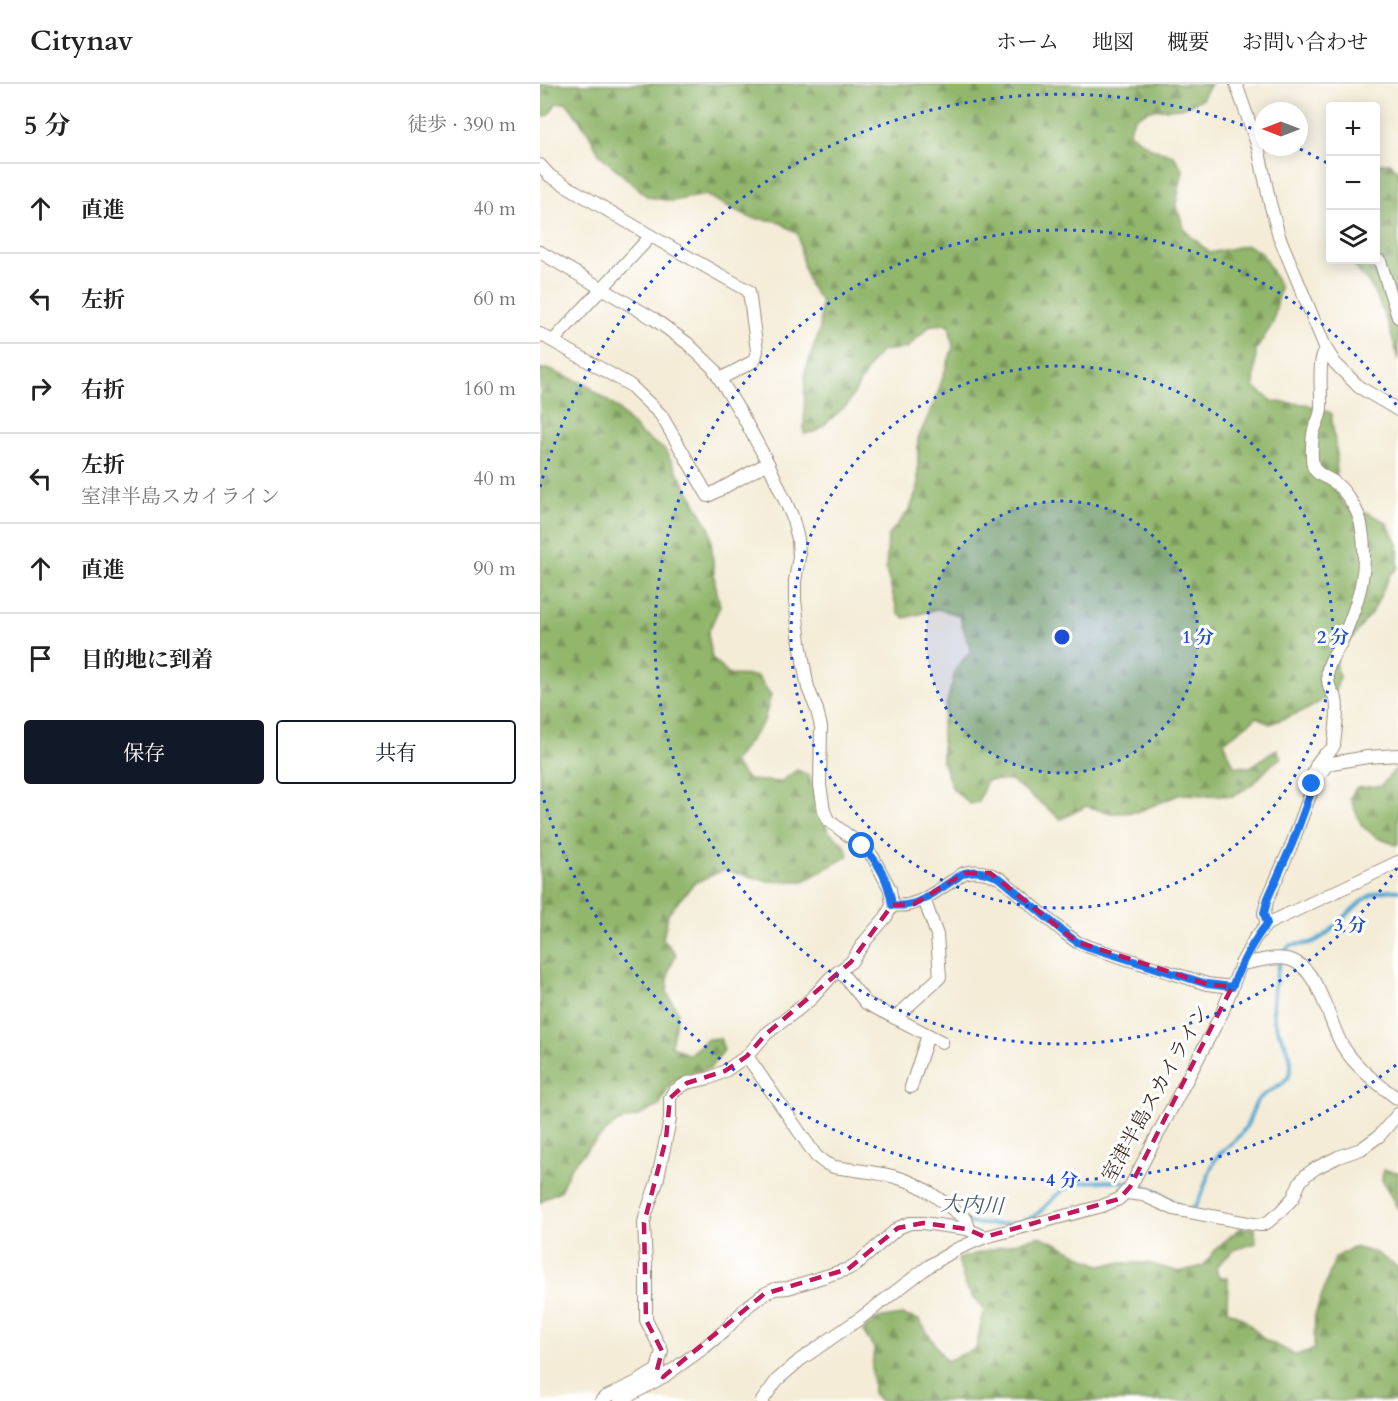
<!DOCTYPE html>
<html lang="ja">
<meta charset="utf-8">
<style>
:root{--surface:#fff;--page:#f2f2f2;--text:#222;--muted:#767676;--line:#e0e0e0;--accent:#111827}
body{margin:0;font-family:Cardo,"Noto Serif JP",serif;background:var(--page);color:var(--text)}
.controls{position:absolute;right:18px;top:18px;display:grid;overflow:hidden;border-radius:6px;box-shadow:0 3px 15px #0003}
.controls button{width:54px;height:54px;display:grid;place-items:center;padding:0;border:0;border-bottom:2px solid var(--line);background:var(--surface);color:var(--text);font:30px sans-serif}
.compass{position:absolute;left:714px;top:18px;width:54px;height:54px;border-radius:50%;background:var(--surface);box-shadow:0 3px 15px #0003;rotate:270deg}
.stop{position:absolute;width:18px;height:18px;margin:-14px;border:4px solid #1a73e8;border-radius:50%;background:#fff}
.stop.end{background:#1a73e8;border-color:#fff;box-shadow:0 2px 6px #0008}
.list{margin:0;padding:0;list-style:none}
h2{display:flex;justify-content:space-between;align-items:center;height:78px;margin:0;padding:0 24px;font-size:26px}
h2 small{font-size:20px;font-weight:400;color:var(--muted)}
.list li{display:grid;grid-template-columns:39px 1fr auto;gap:18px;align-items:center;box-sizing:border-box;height:90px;padding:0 24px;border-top:2px solid var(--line)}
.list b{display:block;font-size:22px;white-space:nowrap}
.list p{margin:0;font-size:20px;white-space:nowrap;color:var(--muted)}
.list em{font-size:20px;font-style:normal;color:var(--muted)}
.actions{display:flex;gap:12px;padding:18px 24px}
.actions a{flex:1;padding:14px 0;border:2px solid var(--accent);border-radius:6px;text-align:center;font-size:21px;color:var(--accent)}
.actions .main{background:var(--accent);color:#fff}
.icon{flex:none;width:33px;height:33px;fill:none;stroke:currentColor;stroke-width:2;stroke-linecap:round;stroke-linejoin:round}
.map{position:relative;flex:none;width:858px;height:1317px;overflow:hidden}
header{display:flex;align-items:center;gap:36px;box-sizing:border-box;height:84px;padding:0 30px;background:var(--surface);border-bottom:2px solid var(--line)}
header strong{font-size:28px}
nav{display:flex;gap:33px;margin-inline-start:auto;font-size:21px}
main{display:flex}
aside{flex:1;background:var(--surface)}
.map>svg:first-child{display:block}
.forest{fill:url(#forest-firs);stroke:#667045;stroke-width:1.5}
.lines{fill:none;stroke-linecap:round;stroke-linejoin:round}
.stream{stroke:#53a9d0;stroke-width:4}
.minor-casing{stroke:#988b7a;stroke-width:14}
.minor{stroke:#fff;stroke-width:12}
.route{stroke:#1a73e8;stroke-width:8}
.marked{fill:none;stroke:#c2185b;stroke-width:4.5;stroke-dasharray:12 8;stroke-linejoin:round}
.ring{fill:none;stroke:#1d4ed8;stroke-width:3;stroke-dasharray:3 6}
.labels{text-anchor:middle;stroke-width:6;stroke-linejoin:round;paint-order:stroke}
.street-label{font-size:20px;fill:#3b2a1e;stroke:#fff}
.water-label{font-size:21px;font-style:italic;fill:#455d65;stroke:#fff}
.centre{fill:#1d4ed8;stroke:#fff;stroke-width:3}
.ring-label{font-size:18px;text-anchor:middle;font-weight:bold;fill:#1d4ed8;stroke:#fff;stroke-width:6;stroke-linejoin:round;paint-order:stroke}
</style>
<header>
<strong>Citynav</strong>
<nav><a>ホーム</a><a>地図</a><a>概要</a><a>お問い合わせ</a></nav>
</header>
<main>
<aside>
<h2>5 分<small>徒歩 · 390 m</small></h2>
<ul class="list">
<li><svg class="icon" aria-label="ahead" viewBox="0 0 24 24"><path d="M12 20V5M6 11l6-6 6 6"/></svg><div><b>直進</b></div><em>40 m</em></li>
<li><svg class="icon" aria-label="left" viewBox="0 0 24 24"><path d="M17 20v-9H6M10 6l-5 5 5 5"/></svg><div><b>左折</b></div><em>60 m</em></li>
<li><svg class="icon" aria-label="right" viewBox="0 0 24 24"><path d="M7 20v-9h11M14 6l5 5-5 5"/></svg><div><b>右折</b></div><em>160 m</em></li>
<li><svg class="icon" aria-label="left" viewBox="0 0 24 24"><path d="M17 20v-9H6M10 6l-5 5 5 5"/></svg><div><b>左折</b><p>室津半島スカイライン</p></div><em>40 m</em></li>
<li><svg class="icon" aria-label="ahead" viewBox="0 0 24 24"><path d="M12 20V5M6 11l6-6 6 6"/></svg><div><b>直進</b></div><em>90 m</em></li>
<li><svg class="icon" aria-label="arrive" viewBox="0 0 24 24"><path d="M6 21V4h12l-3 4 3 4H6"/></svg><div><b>目的地に到着</b></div></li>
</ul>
<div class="actions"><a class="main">保存</a><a>共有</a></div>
</aside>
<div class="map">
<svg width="858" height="1317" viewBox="0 0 858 1317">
<defs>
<pattern id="forest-firs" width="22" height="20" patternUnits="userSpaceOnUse" patternTransform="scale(1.5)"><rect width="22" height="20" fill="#91b66c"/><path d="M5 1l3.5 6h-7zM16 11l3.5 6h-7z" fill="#789458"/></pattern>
</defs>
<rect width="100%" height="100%" fill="#fff"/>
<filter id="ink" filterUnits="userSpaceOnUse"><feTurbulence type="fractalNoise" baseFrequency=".0167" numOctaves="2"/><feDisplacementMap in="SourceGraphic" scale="12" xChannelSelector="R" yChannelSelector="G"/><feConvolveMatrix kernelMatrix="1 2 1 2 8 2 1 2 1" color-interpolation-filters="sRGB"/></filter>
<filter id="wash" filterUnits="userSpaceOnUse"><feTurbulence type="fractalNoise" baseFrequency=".008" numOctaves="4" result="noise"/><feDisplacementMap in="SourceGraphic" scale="24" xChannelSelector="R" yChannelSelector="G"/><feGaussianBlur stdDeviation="1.35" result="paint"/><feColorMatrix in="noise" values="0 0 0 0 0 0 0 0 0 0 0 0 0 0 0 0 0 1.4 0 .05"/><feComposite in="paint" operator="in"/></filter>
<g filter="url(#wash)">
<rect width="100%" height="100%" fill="#f4ecd7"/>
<!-- forest -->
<g class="forest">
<path d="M0,0H671L662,15L642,24L609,26L594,34L589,49L611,64L633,71L643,86L636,120L645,147L670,169L707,161L722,169L740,203L733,239L716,266L714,303L734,318L766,320L791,329L797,372L795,406L806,423L828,429L846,438L858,460V484L850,491L834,525L811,556L798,569L796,584L800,593L794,609L768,625L730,640L717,633L684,658L694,682L710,683L737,665L741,674L732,680L713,700L693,712L641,710L597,728L571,729L546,722L521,735L472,697L447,696L438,718L430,720L413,705L402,677V637L416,584L431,567L419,531L397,525L365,534L358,529L346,486L348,452L370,425L378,403V355L395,317L413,263L409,240L391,241L367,264L342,267L332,278L307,321L277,347L264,350L265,289L280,245L281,217L270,202L263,180L258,150L238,137L211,134L165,111L132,117L108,113L60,71L48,48L27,19H16L9,31L0,34Z"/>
<path d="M850,79L858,87V276C854,254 841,218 829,199C823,191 814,185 812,176H836V80Z"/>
<path d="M0,285H7L45,300L76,323L101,350L125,366L170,445L175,499L180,522L168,549L172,574L189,591L217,592L231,611L224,637L193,679L208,696L240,698L257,686L269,691L278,725L289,748L305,761L308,772L264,797H226L184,786L154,799L128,830L123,855L136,870L129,887L127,909L138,928L131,961L148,971L168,955L180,954L184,966L170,984L146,991L130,1000L119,1022L101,1031L76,1039L51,1061L31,1083L20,1107L7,1113L0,1119Z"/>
<path d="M858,685V760L856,761L838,754L822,742L810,714L816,704L841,702L855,686Z"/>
<path d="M843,1086L858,1088V1125L842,1096Z"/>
<path d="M700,1144H715L716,1159L694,1166L676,1183L678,1192L688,1194L687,1226L704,1235L725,1256L756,1271L774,1265L775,1231L795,1174L813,1163L836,1169L858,1184V1317H340L333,1309L332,1284L334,1264L323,1247L335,1235L362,1231L379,1236L406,1277L436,1265L444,1226L426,1204L418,1175L499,1152L520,1161L546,1175L560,1181L575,1179H608L639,1188L663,1182L677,1164Z"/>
</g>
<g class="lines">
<!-- stream -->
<g class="stream">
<path d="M651,1123H655C664,1108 667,1091 675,1076C682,1064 694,1060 701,1050C704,1046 708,1040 710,1034C712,1029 714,1022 717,1017C727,1004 750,1003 751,983C752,965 738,952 734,935C731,920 736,880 745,867C746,865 749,863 751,861C760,861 771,860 779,855C807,839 820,802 858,807"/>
<path d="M429,1139C447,1141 477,1142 493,1133C506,1125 514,1110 528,1103C543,1095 584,1096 601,1101C614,1105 626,1115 638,1120"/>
<path d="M239,1200L255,1196"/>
</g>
</g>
</g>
<g filter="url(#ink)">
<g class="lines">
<!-- minor casing -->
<g class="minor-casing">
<g id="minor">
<path d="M696,0L718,63L730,119L739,152L786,265L795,279L819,303L858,326"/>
<path d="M0,81L10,92L20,98L111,152L209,207L217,267L214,277L180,295"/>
<path d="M0,168L114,235L147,259L173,284L202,331L228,379L252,432L258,455L259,473L255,497V516L260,559L268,604L277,626L281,643L280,701L284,727L288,736L322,762L333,773L350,805L352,821L346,833L326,856L311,878L291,893L272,914L256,927L226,950L207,972L185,987L170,994L147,999L134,1007L130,1014V1035L126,1055L117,1098L106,1130L104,1139L106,1182V1236L122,1267L117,1286L123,1293"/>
<path d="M840,177L858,233"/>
<path d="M0,250L90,301L121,331L168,412L228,379"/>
<path d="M13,257L111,152"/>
<path d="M773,703C771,692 775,679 784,671C789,668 792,666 794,661C795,648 799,628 796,615C795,612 793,610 791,607C788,600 787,592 788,585C790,574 798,566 802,556C819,517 830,484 821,440C818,426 806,407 794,398C787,393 776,391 773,382C771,373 772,359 773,350C775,341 781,333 781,324C782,309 777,276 786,265"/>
<path d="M352,821C376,825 393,809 412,797C416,795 420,791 424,789C437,785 450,789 461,795L526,850L537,858L549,863L667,900L692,903"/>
<path d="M727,840L724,829L728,814L752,760L773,703L783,686L787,681L792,679L827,673L858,671"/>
<path d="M701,880C717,878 735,871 751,876C779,885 789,938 802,961C815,983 838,1000 858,1015"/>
<path d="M300,887L326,919L402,958"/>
<path d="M355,934L400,893L397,851L384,815"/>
<path d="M207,972L276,1072L285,1079L294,1083C318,1087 345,1088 368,1097C389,1105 407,1122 426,1135L428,1141L427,1145"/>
<path d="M371,1003L388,951"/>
<path d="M586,1109L603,1111L634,1125L713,1140L721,1141L728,1138L741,1127L753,1114L760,1098L766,1091L776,1084L798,1073L821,1065L839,1052L858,1030"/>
<path d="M61,1317L64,1314L97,1298L117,1286"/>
<path d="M80,1317L123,1293L165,1263L183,1248L208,1222L224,1210L235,1205L248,1204L308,1185L318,1179L358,1144L370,1139H383L427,1145L445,1153"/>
<path d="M222,1317L237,1296L260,1276L322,1233L389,1182L415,1166L445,1153L562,1122L579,1115L590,1103L682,929L701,880L715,854L727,840L858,778"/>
</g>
</g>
<!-- minor -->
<use href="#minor" class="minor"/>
</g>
</g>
<g class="lines" filter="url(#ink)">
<!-- route -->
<path class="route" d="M322,762C339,778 349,798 352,821C376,825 393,809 412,797C416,795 420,791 424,789C437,785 450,789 461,795L526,850L537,858L549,863L667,900L692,903C701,880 711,859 727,840L724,829L728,814L752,760L773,703L772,700"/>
</g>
<!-- marked area -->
<path class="marked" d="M425,789H450L537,858L667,900L692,903L590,1103L579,1115L445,1153L427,1145L383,1139L358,1144L308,1185L224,1210L123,1293L117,1286L122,1267L106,1236L104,1139L126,1055L130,1014L147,999L185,987L207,972L226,950L311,878L352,821L374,820Z"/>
<!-- distance rings -->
<circle cx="522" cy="553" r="136" fill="#1d4ed8" fill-opacity=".12"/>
<g class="ring">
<circle cx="522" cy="553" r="136"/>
<circle cx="522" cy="553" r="271"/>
<path d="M857 784A407 407 0 1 1 857 322"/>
<path d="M856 981A543 543 0 0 1 0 703M0 403A543 543 0 0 1 721 48M760 65A543 543 0 0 1 789 80"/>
</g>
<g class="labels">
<!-- street labels -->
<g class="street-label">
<text transform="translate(615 1009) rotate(-61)" y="7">室津半島スカイライン</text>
</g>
<!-- water labels -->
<g class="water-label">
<text transform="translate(432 1121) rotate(3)" y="7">大内川</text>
</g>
</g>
<circle cx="522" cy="553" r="9" class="centre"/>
<g class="ring-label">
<text x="658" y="559">1 分</text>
<text x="793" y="559">2 分</text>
<text x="810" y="847">3 分</text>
<text x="522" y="1102">4 分</text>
</g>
</svg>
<div class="controls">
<button>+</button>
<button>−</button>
<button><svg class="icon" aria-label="layers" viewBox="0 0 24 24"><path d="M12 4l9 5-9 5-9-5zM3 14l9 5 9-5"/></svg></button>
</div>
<svg class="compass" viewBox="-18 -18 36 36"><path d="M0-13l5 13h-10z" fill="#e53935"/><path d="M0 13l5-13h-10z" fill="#767676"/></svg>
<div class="stop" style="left:322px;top:762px"></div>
<div class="stop end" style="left:772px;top:700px"></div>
</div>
</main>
